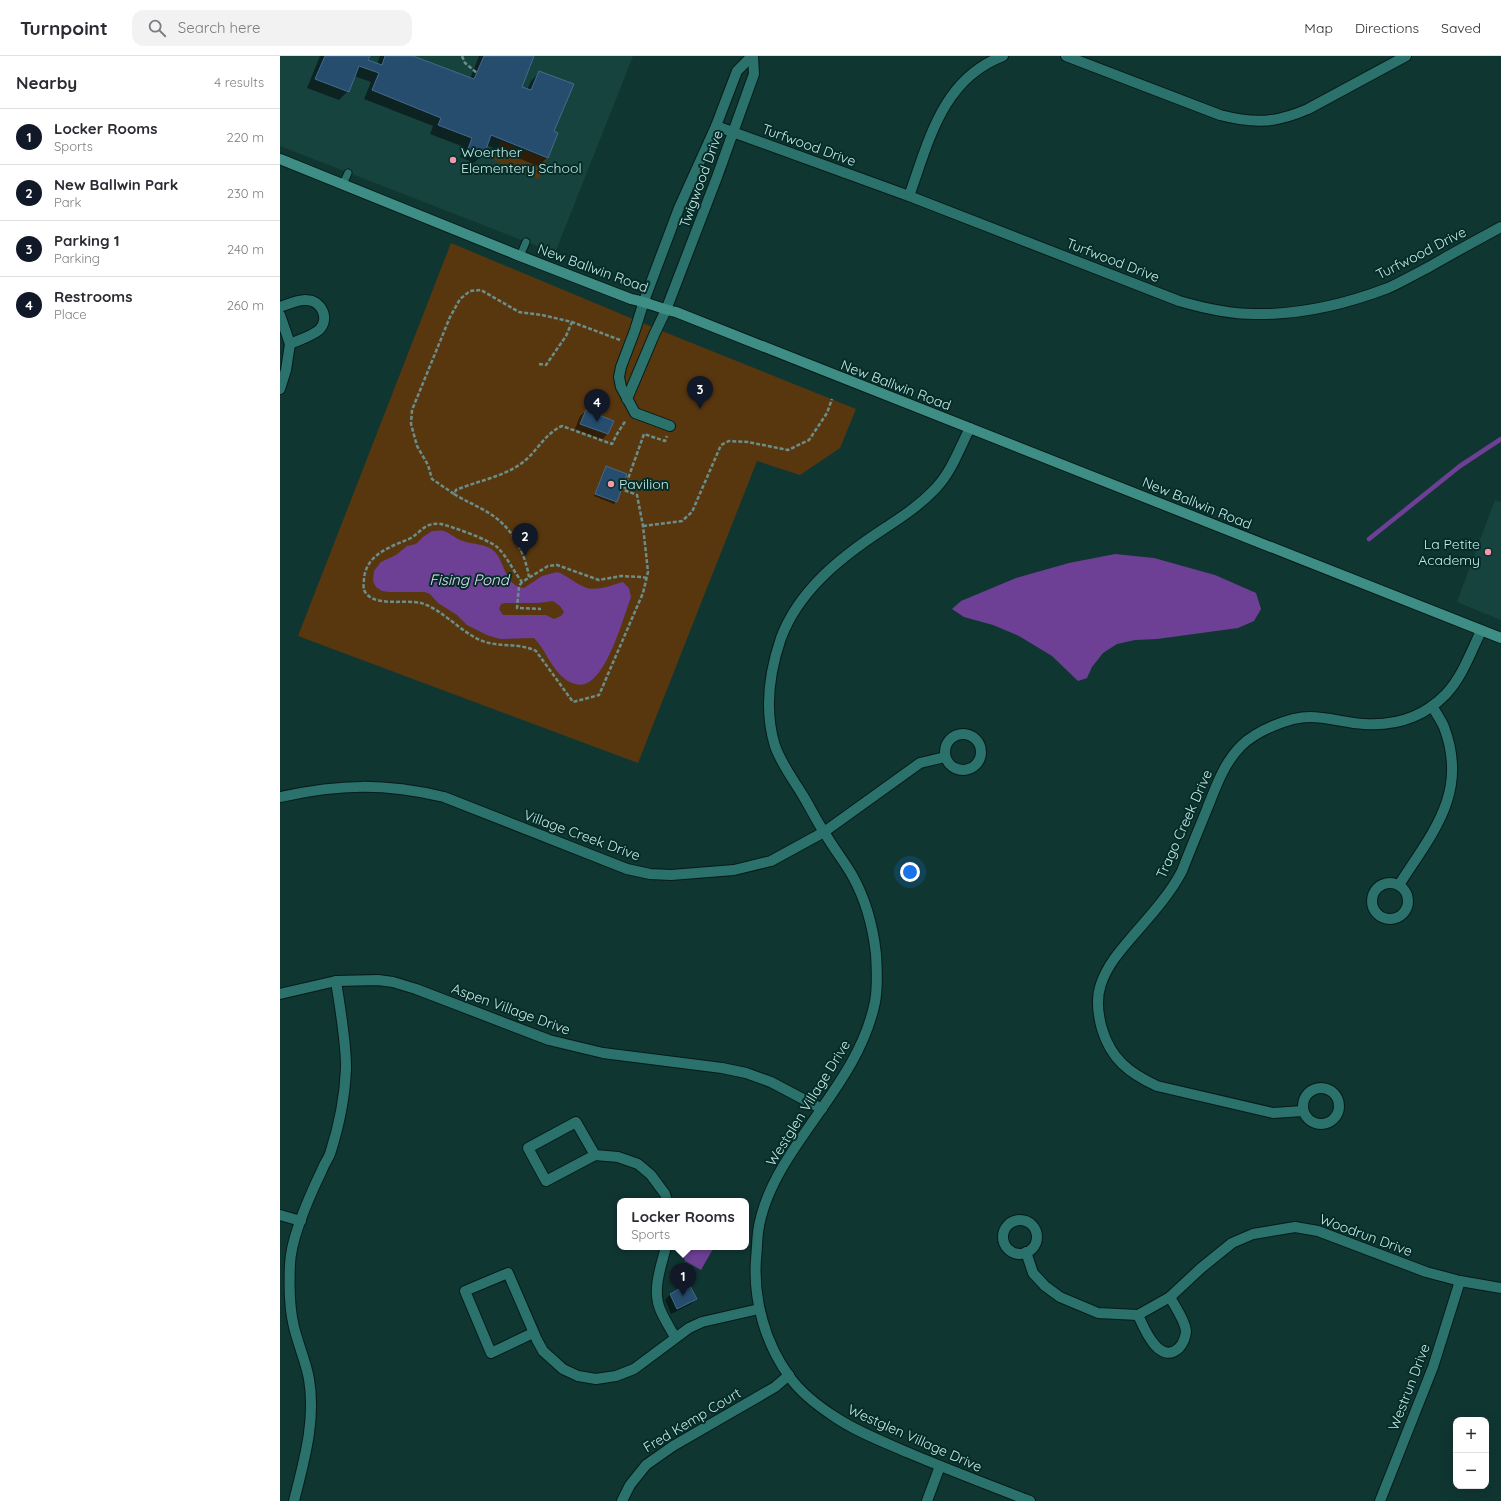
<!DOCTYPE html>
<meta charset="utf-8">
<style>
:root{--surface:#fff;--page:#f2f2f3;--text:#2b2b33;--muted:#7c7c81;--line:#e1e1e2;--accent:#111827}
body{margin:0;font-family:Quicksand,sans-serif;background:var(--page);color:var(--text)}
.controls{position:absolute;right:12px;bottom:12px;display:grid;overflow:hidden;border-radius:8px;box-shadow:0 4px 16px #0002}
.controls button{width:36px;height:36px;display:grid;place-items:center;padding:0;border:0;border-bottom:1px solid var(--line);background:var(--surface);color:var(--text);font:20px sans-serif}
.you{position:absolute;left:630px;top:816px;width:14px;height:14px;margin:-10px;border:3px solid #fff;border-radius:50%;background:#1a73e8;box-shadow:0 0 0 6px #1a73e833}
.badge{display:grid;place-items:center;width:26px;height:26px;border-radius:50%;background:var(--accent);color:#fff;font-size:13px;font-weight:700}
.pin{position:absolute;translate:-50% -33px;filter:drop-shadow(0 1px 2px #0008)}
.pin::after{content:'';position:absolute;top:21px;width:14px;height:12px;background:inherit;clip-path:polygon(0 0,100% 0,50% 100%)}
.popup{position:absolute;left:337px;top:1142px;width:132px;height:52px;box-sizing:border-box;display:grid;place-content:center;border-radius:8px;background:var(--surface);filter:drop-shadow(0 1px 3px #0005);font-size:13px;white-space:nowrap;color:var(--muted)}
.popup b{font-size:15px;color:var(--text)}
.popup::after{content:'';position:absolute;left:50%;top:100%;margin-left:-8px;border:8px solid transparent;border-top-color:var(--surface)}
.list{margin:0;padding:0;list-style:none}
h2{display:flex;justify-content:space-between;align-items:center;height:52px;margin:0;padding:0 16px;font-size:17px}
h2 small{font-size:13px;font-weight:400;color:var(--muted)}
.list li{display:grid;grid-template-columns:26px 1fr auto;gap:12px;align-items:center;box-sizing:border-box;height:56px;padding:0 16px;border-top:1px solid var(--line)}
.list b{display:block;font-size:15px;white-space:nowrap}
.list p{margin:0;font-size:13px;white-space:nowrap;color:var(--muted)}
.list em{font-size:13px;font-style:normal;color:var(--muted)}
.icon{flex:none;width:22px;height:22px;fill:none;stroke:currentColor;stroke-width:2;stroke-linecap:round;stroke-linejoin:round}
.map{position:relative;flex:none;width:1221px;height:1445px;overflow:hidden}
header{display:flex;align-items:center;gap:24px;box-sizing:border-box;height:56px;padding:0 20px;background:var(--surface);border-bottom:1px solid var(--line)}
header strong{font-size:19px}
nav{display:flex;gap:22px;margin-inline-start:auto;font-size:14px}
.search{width:280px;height:36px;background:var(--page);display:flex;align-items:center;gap:10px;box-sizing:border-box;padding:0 14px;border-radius:12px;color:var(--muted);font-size:15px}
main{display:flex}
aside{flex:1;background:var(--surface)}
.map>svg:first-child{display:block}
.built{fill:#17433f}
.green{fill:#58370f}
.water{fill:#6d4095;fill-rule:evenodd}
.shadow{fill:#0007}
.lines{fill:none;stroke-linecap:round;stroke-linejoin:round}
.stream{stroke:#6d4095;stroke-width:4.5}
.building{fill:#264d6e;stroke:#436b8e}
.service-casing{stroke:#051b19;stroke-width:9}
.minor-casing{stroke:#051b19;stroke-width:12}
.secondary-casing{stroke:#051b19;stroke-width:12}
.path{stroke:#6b8e8a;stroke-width:2.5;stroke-dasharray:4 2;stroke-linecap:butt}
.service{stroke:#2a726b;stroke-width:7}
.minor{stroke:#2a726b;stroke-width:10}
.secondary{stroke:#3e8e86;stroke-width:10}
.poi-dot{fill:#f29aac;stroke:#042c28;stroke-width:1.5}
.labels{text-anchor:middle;stroke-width:4;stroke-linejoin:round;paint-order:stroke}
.street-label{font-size:14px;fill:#c9eae6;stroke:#042c28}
.poi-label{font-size:14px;fill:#c9eae6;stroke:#042c28;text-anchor:start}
.water-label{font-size:15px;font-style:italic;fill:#e9def5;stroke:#042c28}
</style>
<header>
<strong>Turnpoint</strong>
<div class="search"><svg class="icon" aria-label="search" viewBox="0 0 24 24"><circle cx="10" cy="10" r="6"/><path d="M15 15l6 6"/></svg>Search here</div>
<nav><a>Map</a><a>Directions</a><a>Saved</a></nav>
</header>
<main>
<aside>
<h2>Nearby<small>4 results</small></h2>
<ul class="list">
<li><span class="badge">1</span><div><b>Locker Rooms</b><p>Sports</p></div><em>220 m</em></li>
<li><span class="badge">2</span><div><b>New Ballwin Park</b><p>Park</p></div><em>230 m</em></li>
<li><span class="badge">3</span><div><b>Parking 1</b><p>Parking</p></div><em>240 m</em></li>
<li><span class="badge">4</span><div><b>Restrooms</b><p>Place</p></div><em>260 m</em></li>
</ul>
</aside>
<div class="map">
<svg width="1221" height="1445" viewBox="0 0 1221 1445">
<rect width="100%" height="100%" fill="#103632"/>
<!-- built -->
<g class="built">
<path d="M0,0H353L275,197L0,90Z"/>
<path d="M1215,444L1221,446V564L1177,546Z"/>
</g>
<!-- green -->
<g class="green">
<path d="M221,85L267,103L259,123L213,104Z"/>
<path d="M171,187L377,273L576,353L560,392L520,419L477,405L358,707L18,580Z"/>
</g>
<!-- water -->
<g class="water">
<path d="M152,475C156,475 160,474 164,475C170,477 175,482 180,484C191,489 207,487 215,496C226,509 225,530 244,532L262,520L277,516C287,519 293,526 302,530C315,537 331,529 343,526L349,532L351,541C343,562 328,620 305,628C299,630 290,627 285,623C271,613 266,594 254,582L220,583L207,579L187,569L177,559L158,547L150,538L145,536H109L102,535L96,531L93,525L94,515L101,506L116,499L127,490L136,488L143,481ZM273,545L280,550L284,556L281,560L274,563L266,559H223L219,553L221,548L225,547H258Z"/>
<path d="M835,498L874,502L935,519L976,537L981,553L974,565L958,572L877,583L855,584L837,588L823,597L812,611L807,622L798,625L772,600L739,580L713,569L684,561L672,553L681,545L736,522L789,507Z"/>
<path d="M406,1191H434L421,1214L405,1205L401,1192Z"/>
</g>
<!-- shadow -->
<g class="shadow">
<path d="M40,0H89L87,4L97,9L100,0H131L190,23L199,0H253L240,32L247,34L251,25L260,16L273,75L277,77L267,102L258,110L206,89L203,98L194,107L180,101L184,91L150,78L153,70L84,43L91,26L74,20L68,35L59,44L27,32Z"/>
<path d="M306,355L332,365L327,378L322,384L295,373L300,360Z"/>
<path d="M326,411L336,445L334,448L314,440L324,414Z"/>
<path d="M390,1238L416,1242L411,1248L391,1258L385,1244Z"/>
</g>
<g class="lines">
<!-- stream -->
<path class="stream" d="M1089,483L1180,410L1221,383"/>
</g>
<!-- building -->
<g class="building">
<path d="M45,0H90L88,4L102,9L105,0H133L194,23L204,0H254L242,31L251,34L259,15L294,28L274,75L278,77L268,102L211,79L204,99L188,93L192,82L158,69L161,62L92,34L99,17L79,10L69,36L35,23Z"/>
<path d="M306,354L334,365L328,378L300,368Z"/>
<path d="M326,410L347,418L337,446L315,438Z"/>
<path d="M409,1228L417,1243L397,1253L390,1238Z"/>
</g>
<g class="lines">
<!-- service casing -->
<g class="service-casing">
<g id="service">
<path d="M63,128L68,117"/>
<path d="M240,200L246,186"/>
</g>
</g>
<!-- minor casing -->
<g class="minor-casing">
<g id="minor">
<path d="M786,0L940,59C975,68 996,67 1028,53L1126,0"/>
<path d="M436,70L629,140L899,245C923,252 949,258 974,258C1019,259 1066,248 1108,232C1122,226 1135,218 1149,211C1173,197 1197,184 1221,171"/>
<path d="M629,140C649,85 662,23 723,0"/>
<path d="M0,251C8,248 19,243 27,244C42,245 50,263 39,274C32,280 19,284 10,288"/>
<path d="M0,259L10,288L6,314L0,333"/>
<path d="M347,343L374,279L386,254L437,121L474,18L473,0"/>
<path d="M390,370L355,357L341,331L339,321L341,311L355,274L364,245L399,152L436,70L457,15L472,0"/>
<path d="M690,372C679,393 672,415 656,432C640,449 622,461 602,474C561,501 519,534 501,582C489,617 484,654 495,690C501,707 512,722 522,738C530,751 537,766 546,779C554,793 564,805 572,819C585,842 593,871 596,898C597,913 598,930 595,946C582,1010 534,1057 502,1112C491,1131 481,1154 478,1176C477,1185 477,1194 476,1203C473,1243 485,1287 509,1320C520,1336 538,1350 555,1361C577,1376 604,1386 629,1397C669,1414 709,1429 750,1445"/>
<circle cx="683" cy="696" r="18"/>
<path d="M0,741C60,728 104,727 164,741L347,813L370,818L391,819L454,814L491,805L544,776L640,707L665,701"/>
<circle cx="1110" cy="845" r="18"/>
<path d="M1119,829C1152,777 1189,737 1164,671C1161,664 1156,657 1152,650"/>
<path d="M0,938L56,925L98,924L113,926L136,933L269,984L323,997L442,1012L466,1017L491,1026L542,1053"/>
<circle cx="1041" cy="1050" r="18"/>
<path d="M1023,1055L993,1057L877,1030C849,1017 831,1003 822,973C818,959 816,942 821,928C827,910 839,896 851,882C869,861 889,840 902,815C910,794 919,773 927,753C936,730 944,707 961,690C976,675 1009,661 1030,661C1048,661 1066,667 1084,668C1115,670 1144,661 1166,638C1182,621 1191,596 1201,575"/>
<path d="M315,1099L296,1066L248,1092L266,1125L315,1099L338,1101L358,1108L371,1119L385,1138L387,1145"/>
<path d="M0,1159L21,1165"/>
<circle cx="740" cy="1181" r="17"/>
<path d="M386,1191C381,1210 372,1234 380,1253C384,1263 390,1272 395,1281"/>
<path d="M746,1196L753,1217L765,1230L780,1241L818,1257L858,1259L890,1241L920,1213L952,1187L973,1178L1015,1171L1038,1175L1146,1216L1180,1225L1221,1232"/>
<path d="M858,1259C864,1272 879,1310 899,1292C903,1288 906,1280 906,1275C905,1264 895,1251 890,1241"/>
<path d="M253,1277L211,1297L185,1235L228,1217L257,1284L263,1295L283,1313L298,1320L316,1323L336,1320L354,1313L409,1272L422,1266L479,1253"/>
<path d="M14,1445C24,1405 36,1365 29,1323C26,1306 18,1288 14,1271C9,1251 9,1229 10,1208C11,1181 30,1139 42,1114C44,1108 48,1103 50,1098C59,1070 65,1041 66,1012C66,983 60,953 56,925"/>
<path d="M342,1445L350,1429L366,1409L393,1390L495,1331L509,1319"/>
<path d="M647,1445L660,1410"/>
<path d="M1100,1445L1153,1311L1180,1225"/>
</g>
</g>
<!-- secondary casing -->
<g class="secondary-casing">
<path id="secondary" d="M0,103L240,200L351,243C367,246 381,253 396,256L1221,582"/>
</g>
<!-- path -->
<g class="path">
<path d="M182,0L185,7L197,17"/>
<path d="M340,284L292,266L262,259L239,256L201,234L190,235L180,243L170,261L132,354L131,368L137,390L148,409L152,423L174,438L176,434C197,425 223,421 242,407C257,396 264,378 282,370L332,388L337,378L346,364"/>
<path d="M259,308L266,309L286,280L292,266"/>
<path d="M174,438C187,446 200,451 212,459C233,473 245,497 249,521"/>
<path d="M363,470L402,465L412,456L441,389L449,385L468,386L508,394L529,384L547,357L552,343"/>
<path d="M367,522L361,521L341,520L319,524L277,509L268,510L242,526C234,516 226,499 217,491C207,483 173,471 161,468C144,466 141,477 129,483C110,491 87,498 84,522C84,526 83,531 84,534C92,552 125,543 141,547C160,552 180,575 200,584C218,592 238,586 256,595L293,646L319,639L363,537L368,516L363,470L357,439L344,434L364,378L385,385L387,380"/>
<path d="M242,526L239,530L237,552L261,553"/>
</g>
<!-- service -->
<use href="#service" class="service"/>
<!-- minor -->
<use href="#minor" class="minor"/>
<!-- secondary -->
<use href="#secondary" class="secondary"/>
</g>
<!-- markers -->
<g class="poi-dot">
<circle cx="173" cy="104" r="4"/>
<circle cx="331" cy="428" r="4"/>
<circle cx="1208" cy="496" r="4"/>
</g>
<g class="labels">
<!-- street labels -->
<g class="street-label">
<text transform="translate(529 89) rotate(20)" y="5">Turfwood Drive</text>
<text transform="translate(421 123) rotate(-70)" y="5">Twigwood Drive</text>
<text transform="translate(1141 197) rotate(-27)" y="5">Turfwood Drive</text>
<text transform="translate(833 204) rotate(21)" y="5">Turfwood Drive</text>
<text transform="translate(313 212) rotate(20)" y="5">New Ballwin Road</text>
<text transform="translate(616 329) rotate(21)" y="5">New Ballwin Road</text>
<text transform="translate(917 447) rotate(22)" y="5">New Ballwin Road</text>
<text transform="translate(904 768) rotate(-66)" y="5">Trago Creek Drive</text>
<text transform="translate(302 779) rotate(20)" y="5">Village Creek Drive</text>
<text transform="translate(231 953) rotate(20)" y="5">Aspen Village Drive</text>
<text transform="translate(528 1047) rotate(-58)" y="5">Westglen Village Drive</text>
<text transform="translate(1086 1179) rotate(20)" y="5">Woodrun Drive</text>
<text transform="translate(1129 1331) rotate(-69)" y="5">Westrun Drive</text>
<text transform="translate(412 1364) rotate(-31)" y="5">Fred Kemp Court</text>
<text transform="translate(635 1382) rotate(24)" y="5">Westglen Village Drive</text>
</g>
<!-- poi labels -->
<g class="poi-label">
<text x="181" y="101">Woerther<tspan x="181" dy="16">Elementery School</tspan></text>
<text x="339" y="433">Pavilion</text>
<text x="1200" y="493" text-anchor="end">La Petite<tspan x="1200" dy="16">Academy</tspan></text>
</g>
<!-- water labels -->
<g class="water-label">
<text x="189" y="529">Fising Pond</text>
</g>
</g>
</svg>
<div class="controls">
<button>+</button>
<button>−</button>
</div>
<div class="you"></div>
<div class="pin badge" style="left:403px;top:1240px">1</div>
<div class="popup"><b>Locker Rooms</b>Sports</div>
<div class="pin badge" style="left:245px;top:500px">2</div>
<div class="pin badge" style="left:420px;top:353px">3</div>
<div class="pin badge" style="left:317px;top:366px">4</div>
</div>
</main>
